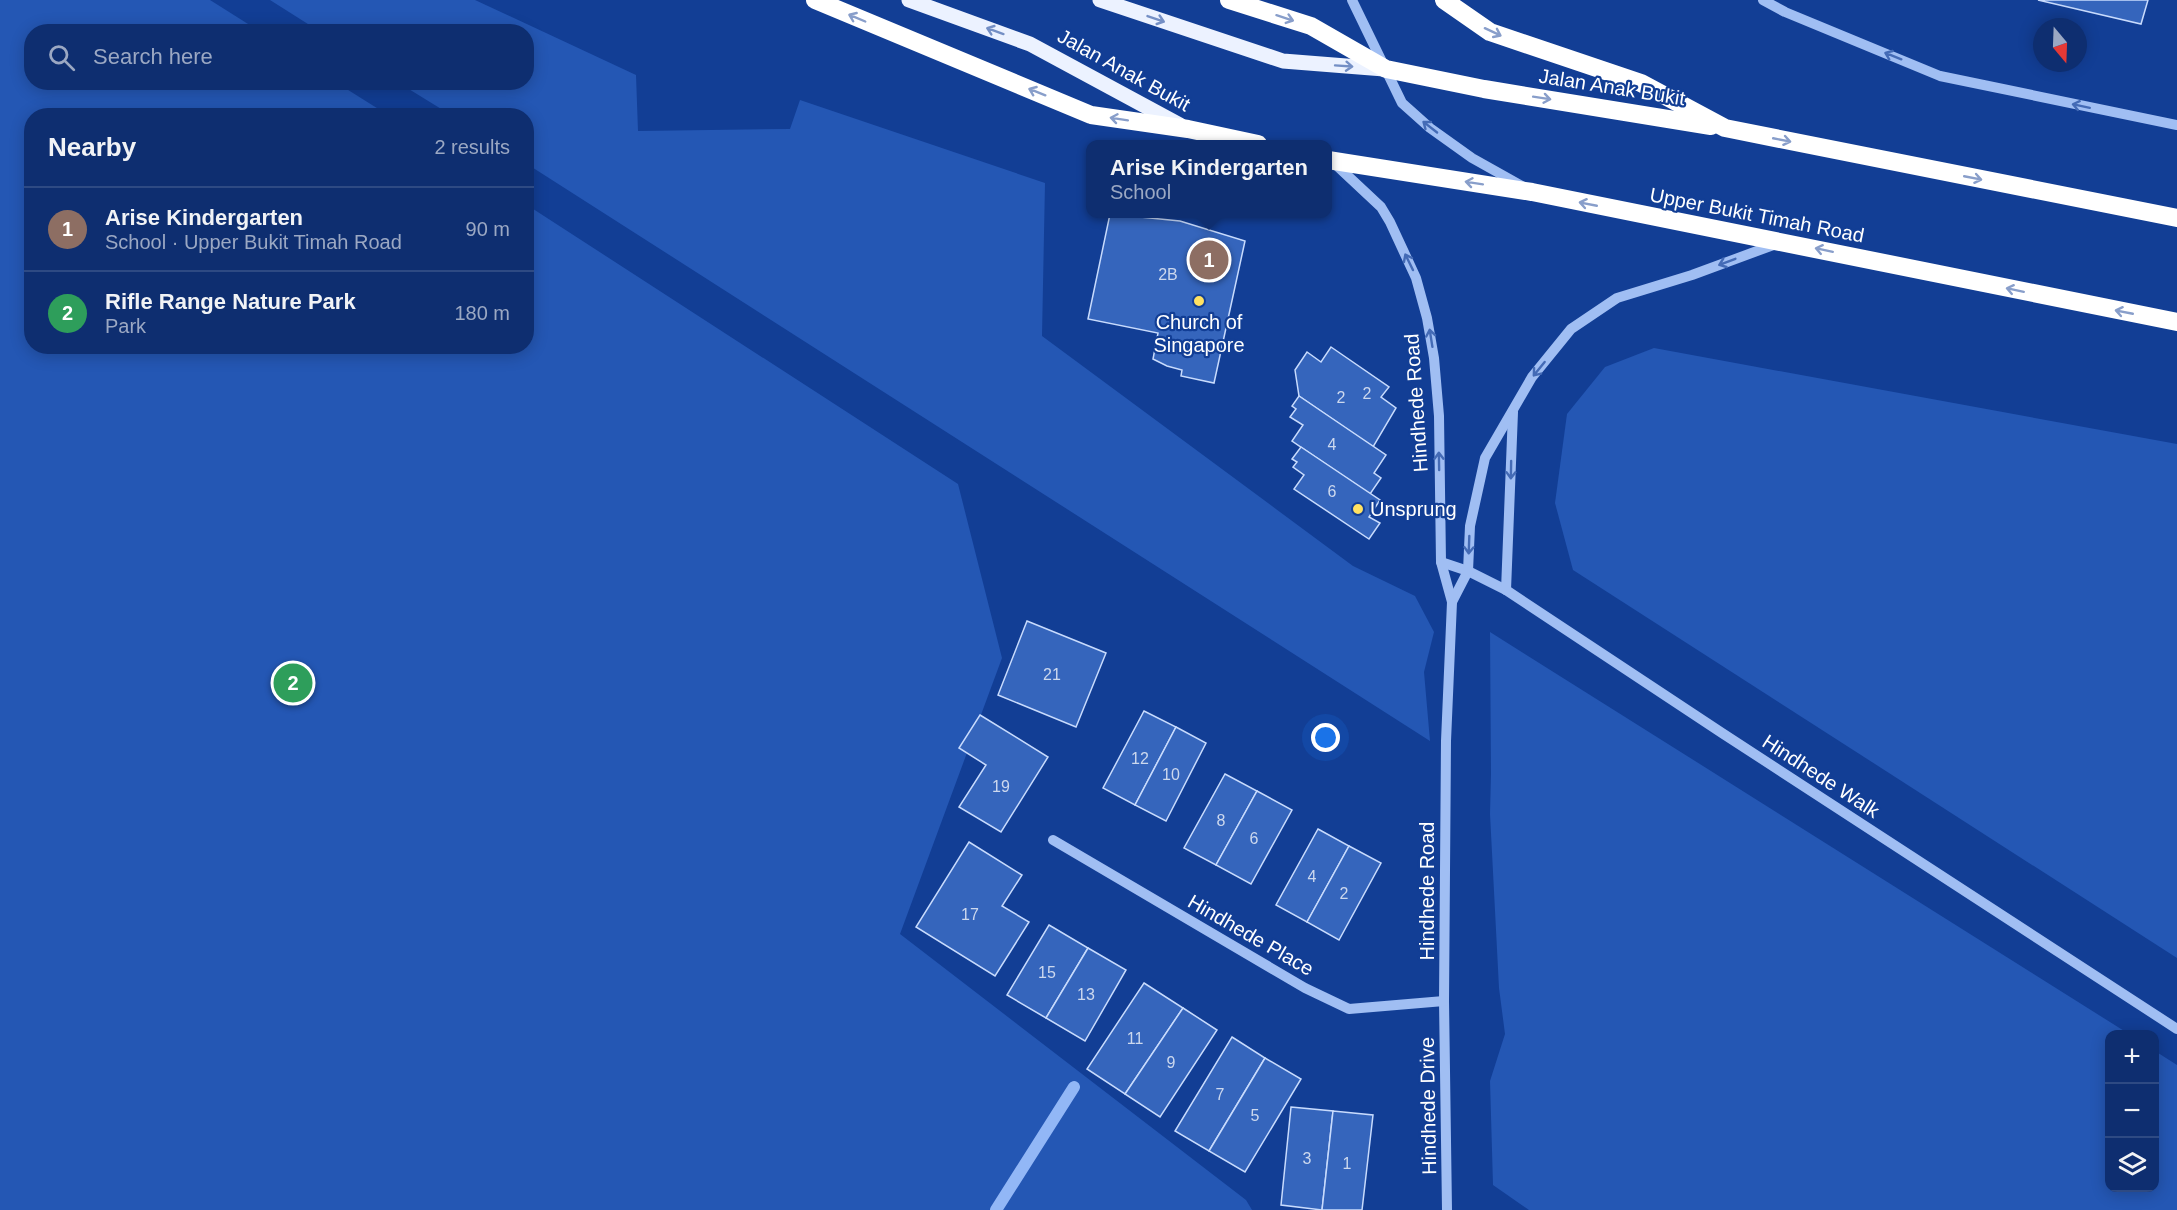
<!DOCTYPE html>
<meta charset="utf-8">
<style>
:root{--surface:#0e2e70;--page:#173675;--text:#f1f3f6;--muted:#9ba8c3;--line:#2e4a83;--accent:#90b9f0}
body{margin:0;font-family:Arial,sans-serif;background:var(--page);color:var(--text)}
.controls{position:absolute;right:18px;bottom:18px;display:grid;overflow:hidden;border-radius:12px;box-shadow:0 3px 15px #0003}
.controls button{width:54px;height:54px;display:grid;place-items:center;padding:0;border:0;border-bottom:2px solid var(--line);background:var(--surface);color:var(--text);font:30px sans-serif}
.compass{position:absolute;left:2033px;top:18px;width:54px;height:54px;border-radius:50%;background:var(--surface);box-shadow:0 3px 15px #0003;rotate:161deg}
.you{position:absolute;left:1326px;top:738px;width:21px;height:21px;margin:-15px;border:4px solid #fff;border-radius:50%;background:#1a73e8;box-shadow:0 0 0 9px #1a73e833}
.badge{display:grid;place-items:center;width:39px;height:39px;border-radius:50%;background:var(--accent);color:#fff;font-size:20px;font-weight:700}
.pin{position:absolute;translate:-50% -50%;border:3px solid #fff;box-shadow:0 2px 6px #0006}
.popup{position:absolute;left:1086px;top:140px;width:246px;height:78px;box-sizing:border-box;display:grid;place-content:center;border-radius:12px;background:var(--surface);filter:drop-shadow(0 2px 4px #0005);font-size:20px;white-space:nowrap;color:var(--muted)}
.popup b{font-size:22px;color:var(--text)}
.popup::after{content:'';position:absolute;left:50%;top:100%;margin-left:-12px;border:12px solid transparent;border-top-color:var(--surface)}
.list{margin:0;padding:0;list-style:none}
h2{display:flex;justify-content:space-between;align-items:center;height:78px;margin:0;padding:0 24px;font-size:26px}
h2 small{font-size:20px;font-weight:400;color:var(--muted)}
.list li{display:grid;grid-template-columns:39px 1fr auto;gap:18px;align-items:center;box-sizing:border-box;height:84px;padding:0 24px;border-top:2px solid var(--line)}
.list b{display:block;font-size:22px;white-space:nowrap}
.list p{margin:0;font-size:20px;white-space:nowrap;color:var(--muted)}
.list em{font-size:20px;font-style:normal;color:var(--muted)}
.icon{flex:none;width:33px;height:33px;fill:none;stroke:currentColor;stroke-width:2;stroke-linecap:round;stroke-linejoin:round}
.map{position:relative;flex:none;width:2177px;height:1210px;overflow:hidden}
.search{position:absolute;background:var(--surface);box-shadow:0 3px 15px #0003;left:24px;top:24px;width:510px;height:66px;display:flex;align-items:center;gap:15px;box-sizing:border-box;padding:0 21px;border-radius:24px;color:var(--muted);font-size:22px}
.panel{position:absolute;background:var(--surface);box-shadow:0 3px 15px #0003;left:24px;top:108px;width:510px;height:246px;border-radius:24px}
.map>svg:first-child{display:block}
.green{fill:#2457b4}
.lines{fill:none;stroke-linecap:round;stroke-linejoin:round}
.stream{stroke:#92b7f6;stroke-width:12}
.building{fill:#3565bc;stroke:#c8dbfd;stroke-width:1.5}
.minor{stroke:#a0bef3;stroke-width:10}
.major{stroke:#ecf2ff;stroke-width:15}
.highway{stroke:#fff;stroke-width:18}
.oneway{stroke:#889eca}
.oneway2{stroke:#748fc5}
.oneway3{stroke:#446bb6}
.poi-dot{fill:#ffe162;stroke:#123e95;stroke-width:2}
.labels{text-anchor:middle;stroke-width:4.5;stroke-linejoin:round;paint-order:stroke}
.number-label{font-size:16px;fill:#ccd8ee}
.street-label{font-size:20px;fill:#fff;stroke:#123e95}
.poi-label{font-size:20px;fill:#fff;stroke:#123e95}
</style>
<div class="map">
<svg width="2177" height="1210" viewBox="0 0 2177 1210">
<rect width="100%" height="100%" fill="#123e95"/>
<!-- green -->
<g class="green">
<path d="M0,0H210L259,31L32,32V82L337,83L388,115L32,116V346H526L527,205L958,484L1002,658L900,934L1246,1200L1252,1210H0Z"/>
<path d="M270,0H475L636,75L638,131L790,129L800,100L1045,183L1042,336L1353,566L1415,596L1434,632L1424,672L1430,741L527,164L526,116L451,115L399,83L526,82V32L319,31Z"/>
<path d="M1654,348L2177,444V958L1573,570L1555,503L1567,414L1605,367Z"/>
<path d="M1490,632L2129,1034H2110V1188H2154L2155,1051L2177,1065V1210H1529L1493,1185L1490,1081L1505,1034L1499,988L1490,814L1491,774Z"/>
</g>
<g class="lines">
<!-- stream -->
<path class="stream" d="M996,1210L1074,1087"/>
</g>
<!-- building -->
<g class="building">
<path d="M2038,0H2148L2141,24Z"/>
<path d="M1110,214L1180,221L1245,241L1214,383L1181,376L1182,370L1167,366L1153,359L1158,333L1088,319Z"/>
<path d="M1331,347L1389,387L1381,397L1396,408L1373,447L1299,396L1295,370L1307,352L1321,362Z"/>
<path d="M1299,396L1386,455L1374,473L1381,478L1370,494L1292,441L1303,425L1290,417L1296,409L1292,406Z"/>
<path d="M1301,447L1380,500L1369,517L1380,523L1369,539L1294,489L1304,475L1293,467L1297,462L1292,459Z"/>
<path d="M1027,621L1106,653L1076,727L998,695Z"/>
<path d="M1144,711L1176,727L1135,805L1103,788Z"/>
<path d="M980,715L1048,757L1001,832L959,807L986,765L959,748Z"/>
<path d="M1176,727L1206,743L1166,821L1135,805Z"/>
<path d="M1225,774L1257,791L1216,865L1184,848Z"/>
<path d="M1257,791L1292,810L1251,884L1216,865Z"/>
<path d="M1318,829L1349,846L1307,922L1276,905Z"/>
<path d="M969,842L1022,875L1002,906L1029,922L995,976L916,927Z"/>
<path d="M1349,846L1381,863L1339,940L1307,922Z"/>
<path d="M1049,925L1088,948L1046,1018L1007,995Z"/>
<path d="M1088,948L1126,970L1085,1041L1046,1018Z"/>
<path d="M1144,983L1183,1008L1125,1094L1087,1069Z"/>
<path d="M1183,1008L1217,1030L1160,1117L1125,1094Z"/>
<path d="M1232,1037L1265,1058L1209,1151L1175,1131Z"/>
<path d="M1265,1058L1301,1079L1245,1172L1209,1151Z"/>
<path d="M1291,1107L1333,1111L1322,1210L1281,1205Z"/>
<path d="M1333,1111L1373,1115L1362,1210H1322Z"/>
</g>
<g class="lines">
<!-- minor -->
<g class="minor">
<path d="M1352,0L1402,103L1430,128L1472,158L1522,186"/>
<path d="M1763,0L1785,12L1940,76L2177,125"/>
<path d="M1334,163L1381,207L1390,222L1416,278L1427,318L1434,358L1439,416L1441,562L1452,602L1446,741L1444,1001L1447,1210"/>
<path d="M1441,562L1468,571L1506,590L1722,733L2177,1029"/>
<path d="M1506,590L1513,412"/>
<path d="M1452,602L1468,571L1470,526L1485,458L1532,377L1571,329L1617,298L1692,275L1776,244"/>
<path d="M1053,840L1305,988L1349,1009L1444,1001"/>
</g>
<!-- major -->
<g class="major">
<path d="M909,0L1030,44L1180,125"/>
<path d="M1100,0L1283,61L1384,69"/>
</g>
<!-- highway -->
<g class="highway">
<path d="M815,0L1091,115L1188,129L1258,144"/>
<path d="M1229,0L1311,26L1386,69L1484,89L1711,126"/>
<path d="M1444,0L1490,32L1641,83L1725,128L2177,218"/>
<path d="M1328,160L1532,192L2177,322"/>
</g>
</g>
<!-- one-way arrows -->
<defs><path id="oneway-shaft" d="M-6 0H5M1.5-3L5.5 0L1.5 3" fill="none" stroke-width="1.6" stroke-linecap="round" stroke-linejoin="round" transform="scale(1.5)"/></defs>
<g class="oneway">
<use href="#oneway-shaft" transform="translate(857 18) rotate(-157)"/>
<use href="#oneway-shaft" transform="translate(1285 18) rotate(18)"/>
<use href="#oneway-shaft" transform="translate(1493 32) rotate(25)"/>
<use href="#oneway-shaft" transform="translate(1037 92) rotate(-158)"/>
<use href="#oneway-shaft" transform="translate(1542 98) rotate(9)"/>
<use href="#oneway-shaft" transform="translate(1119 119) rotate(-171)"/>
<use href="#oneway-shaft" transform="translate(1782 140) rotate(11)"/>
<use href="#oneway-shaft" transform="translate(1973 178) rotate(11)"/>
<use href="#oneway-shaft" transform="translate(1474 183) rotate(-171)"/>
<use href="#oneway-shaft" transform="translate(1588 204) rotate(-169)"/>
<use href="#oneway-shaft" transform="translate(1824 250) rotate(-168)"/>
<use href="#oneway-shaft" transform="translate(2015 290) rotate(-168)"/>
<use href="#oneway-shaft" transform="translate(2124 312) rotate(-169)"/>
</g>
<g class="oneway2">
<use href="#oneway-shaft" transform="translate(1156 19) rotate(19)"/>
<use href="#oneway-shaft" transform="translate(995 31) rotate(-160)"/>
<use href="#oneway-shaft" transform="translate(1344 66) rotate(4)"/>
</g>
<g class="oneway3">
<use href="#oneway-shaft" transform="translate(1893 56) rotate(-158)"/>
<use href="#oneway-shaft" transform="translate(2081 106) rotate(-168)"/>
<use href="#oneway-shaft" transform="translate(1430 127) rotate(-142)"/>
<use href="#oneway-shaft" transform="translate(1409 262) rotate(-116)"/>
<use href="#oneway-shaft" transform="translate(1727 262) rotate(159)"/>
<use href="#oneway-shaft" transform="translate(1431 338) rotate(-99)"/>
<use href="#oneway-shaft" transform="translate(1539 369) rotate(129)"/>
<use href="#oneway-shaft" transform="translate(1439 461) rotate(-91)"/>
<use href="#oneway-shaft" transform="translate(1511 470) rotate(91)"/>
<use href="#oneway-shaft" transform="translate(1469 545) rotate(92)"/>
</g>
<!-- markers -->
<g class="poi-dot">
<circle cx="1199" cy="301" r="6"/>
<circle cx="1358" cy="509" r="6"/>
</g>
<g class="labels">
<!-- number labels -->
<g class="number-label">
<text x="1168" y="280">2B</text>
<text x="1367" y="399">2</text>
<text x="1341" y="403">2</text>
<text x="1332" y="450">4</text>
<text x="1332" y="497">6</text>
<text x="1052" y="680">21</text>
<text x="1140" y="764">12</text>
<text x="1171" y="780">10</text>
<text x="1001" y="792">19</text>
<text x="1221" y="826">8</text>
<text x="1254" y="844">6</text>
<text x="1312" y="882">4</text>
<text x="1344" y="899">2</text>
<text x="970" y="920">17</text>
<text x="1047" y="978">15</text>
<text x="1086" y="1000">13</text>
<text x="1135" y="1044">11</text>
<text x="1171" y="1068">9</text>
<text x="1220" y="1100">7</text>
<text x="1255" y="1121">5</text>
<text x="1307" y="1164">3</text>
<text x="1347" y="1169">1</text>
</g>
<!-- street labels -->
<g class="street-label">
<text transform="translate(1124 70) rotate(29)" y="7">Jalan Anak Bukit</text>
<text transform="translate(1612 87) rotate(9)" y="7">Jalan Anak Bukit</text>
<text transform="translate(1757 215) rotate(11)" y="7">Upper Bukit Timah Road</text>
<text transform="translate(1416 403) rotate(-94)" y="7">Hindhede Road</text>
<text transform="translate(1821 776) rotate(33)" y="7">Hindhede Walk</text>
<text transform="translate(1427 891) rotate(-90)" y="7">Hindhede Road</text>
<text transform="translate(1251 935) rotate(30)" y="7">Hindhede Place</text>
<text transform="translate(1428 1106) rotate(-91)" y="7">Hindhede Drive</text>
</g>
<!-- poi labels -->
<g class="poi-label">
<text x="1199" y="329">Church of<tspan x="1199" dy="23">Singapore</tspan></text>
<text x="1370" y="516" text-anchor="start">Unsprung</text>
</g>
</g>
</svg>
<div class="controls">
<button>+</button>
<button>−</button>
<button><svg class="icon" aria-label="layers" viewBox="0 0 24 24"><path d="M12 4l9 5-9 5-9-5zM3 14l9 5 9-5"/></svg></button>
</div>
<svg class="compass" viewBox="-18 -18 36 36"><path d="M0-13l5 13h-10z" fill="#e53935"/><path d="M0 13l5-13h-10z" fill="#9ba8c3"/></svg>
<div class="you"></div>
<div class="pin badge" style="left:1209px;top:260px;background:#8d6e63">1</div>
<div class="popup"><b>Arise Kindergarten</b>School</div>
<div class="pin badge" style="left:293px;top:683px;background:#2e9e5b">2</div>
<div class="search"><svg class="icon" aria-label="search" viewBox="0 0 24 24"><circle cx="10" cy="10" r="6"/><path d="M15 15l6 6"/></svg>Search here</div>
<section class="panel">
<h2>Nearby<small>2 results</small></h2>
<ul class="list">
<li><span class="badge" style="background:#8d6e63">1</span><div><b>Arise Kindergarten</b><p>School · Upper Bukit Timah Road</p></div><em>90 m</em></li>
<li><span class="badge" style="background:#2e9e5b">2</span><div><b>Rifle Range Nature Park</b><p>Park</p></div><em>180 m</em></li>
</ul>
</section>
</div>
